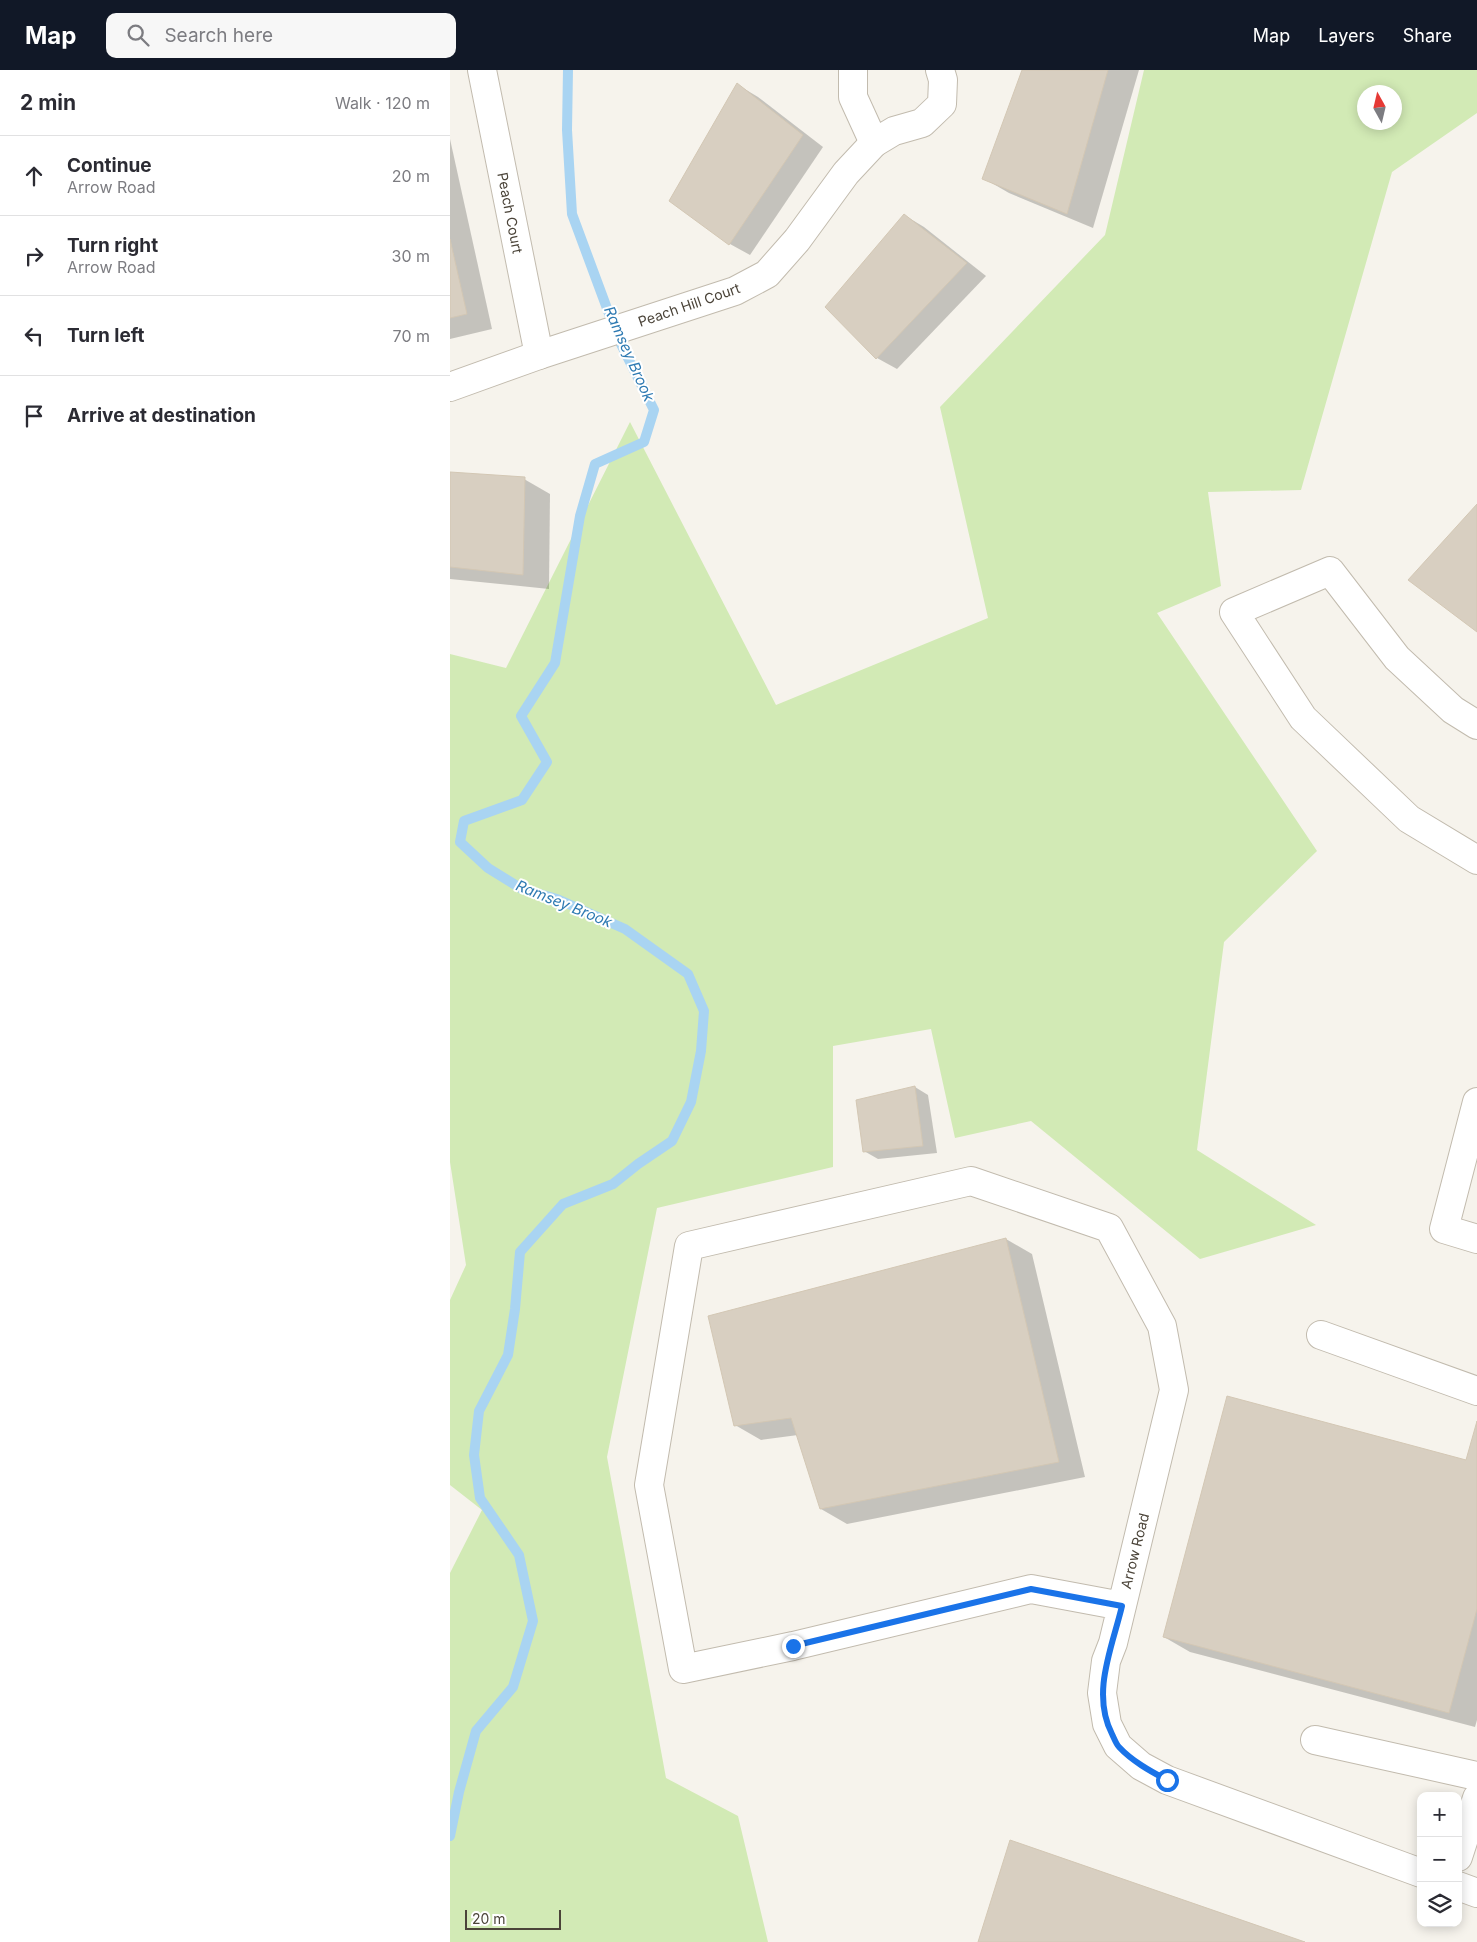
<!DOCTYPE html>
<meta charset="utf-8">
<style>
:root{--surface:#fff;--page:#f7f7f7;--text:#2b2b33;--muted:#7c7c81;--line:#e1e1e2;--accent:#111827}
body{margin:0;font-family:Inter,sans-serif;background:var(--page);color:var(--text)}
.controls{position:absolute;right:15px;bottom:15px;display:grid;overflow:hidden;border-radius:10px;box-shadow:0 2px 12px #0003}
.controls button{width:45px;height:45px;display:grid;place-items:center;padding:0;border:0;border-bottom:1px solid var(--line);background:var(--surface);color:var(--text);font:25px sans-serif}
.compass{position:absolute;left:907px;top:15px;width:45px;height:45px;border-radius:50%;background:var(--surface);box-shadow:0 2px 12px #0003;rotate:352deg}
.scale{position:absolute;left:15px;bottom:12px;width:96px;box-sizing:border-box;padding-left:5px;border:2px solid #4b4439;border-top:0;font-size:14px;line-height:18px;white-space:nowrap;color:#4b4439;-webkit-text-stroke:4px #fff;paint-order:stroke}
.stop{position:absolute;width:15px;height:15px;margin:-11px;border:4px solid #1a73e8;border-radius:50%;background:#fff}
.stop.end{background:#1a73e8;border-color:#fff;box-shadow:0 1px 5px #0008}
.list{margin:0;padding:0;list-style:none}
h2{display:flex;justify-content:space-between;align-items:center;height:65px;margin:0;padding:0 20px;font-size:21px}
h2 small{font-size:16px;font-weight:400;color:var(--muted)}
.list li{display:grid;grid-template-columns:32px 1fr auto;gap:15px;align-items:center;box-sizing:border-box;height:80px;padding:0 20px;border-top:1px solid var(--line)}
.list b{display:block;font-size:19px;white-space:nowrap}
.list p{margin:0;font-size:16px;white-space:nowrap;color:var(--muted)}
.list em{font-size:16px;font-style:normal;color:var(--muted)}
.icon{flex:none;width:28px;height:28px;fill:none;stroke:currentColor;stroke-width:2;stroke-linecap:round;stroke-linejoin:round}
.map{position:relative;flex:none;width:1027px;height:1872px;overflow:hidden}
header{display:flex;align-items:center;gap:30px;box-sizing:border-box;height:70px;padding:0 25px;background:var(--accent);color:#fff}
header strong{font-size:24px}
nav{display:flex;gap:28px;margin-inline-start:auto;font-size:18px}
.search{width:350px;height:45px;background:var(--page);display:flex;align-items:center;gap:12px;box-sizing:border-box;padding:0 18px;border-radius:10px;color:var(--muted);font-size:19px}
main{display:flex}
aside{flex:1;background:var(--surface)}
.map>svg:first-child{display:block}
.green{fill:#d2eab5;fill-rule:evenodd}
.shadow{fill:#0003}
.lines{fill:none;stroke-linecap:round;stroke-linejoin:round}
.stream{stroke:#a9d4f2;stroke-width:10}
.building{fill:#d8cfc1;stroke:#d3c7b4}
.minor-casing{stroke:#c2bbae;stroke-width:30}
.minor{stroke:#fff;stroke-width:28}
.route{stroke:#1a73e8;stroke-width:6}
.labels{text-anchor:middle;stroke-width:4;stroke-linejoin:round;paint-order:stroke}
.street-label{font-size:14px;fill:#4b4439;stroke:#fff}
.water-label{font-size:15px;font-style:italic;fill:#2e7ab2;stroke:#fff}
</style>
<header>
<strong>Map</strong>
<div class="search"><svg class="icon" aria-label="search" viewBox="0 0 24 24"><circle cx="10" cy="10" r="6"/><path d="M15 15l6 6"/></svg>Search here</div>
<nav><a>Map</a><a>Layers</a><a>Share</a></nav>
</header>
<main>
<aside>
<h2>2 min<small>Walk · 120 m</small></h2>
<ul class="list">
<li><svg class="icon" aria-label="ahead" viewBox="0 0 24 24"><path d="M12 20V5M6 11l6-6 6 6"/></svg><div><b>Continue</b><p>Arrow Road</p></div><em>20 m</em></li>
<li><svg class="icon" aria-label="right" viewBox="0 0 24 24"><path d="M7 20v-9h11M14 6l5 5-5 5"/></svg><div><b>Turn right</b><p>Arrow Road</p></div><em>30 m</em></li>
<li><svg class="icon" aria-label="left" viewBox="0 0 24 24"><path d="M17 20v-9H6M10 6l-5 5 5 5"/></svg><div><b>Turn left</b></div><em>70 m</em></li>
<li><svg class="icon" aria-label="arrive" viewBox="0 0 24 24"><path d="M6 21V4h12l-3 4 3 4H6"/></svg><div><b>Arrive at destination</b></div></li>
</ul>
</aside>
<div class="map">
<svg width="1027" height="1872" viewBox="0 0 1027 1872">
<rect width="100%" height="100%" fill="#f6f3ec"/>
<!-- green -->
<path class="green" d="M694,0H1027V43L942,102L851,420L758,422L771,516L707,543L867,781L774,872L747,1080L866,1155L750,1189L581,1051L505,1068L481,959L383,976V1097L207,1138L157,1387L216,1708L288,1746L318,1872H0V1503L32,1440L0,1415V1230L16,1195L0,1092V584L56,598L180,352L326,635L538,548L490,337L655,165ZM914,22H944V52H914Z"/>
<!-- shadow -->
<g class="shadow">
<path d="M574,0H689L643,158L559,123L533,108Z"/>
<path d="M288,15L308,27L373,77L300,185L280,174L220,131Z"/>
<path d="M0,69L42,259L0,269Z"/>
<path d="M454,145L474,157L536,206L447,299L427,288Z"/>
<path d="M0,403L74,409L100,424L99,519L0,509Z"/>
<path d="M465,1017L478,1025L487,1083L428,1089L414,1081Z"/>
<path d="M556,1169L582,1184L635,1407L397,1454L371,1439L348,1365L311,1370L285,1355Z"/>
<path d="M1027,1356V1650L1025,1657L740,1582L714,1567L1017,1391Z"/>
</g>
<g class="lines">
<!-- stream -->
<path class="stream" d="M0,1766L9,1722L26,1661L63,1617L83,1551L69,1485L30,1428L24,1385L29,1341L58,1285L65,1239L70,1182L113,1134L163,1114L188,1094L222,1071L241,1032L251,981L254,941L238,904L175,859L107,829L72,819L38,798L10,772L14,751L72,730L97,692L71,646L105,593L130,446L145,394L194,372L204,340L168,268L122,144L117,60L118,0"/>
</g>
<!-- building -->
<g class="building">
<path d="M572,0H658L617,144L532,109Z"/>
<path d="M287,13L353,65L279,175L219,131Z"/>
<path d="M454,144L517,193L426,289L375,237Z"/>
<path d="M0,169L17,244L0,248Z"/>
<path d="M0,402L75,407L73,505L0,497Z"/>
<path d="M1027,434V562L958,510Z"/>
<path d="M465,1016L473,1076L413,1082L406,1030Z"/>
<path d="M556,1168L609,1392L370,1439L341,1348L284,1356L258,1246Z"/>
<path d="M777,1326L1016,1390L1027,1351V1539L999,1643L713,1567Z"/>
<path d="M560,1770L855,1872H528Z"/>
</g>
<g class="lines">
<!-- minor casing -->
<g class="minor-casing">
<g id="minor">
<path d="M32,0L89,285"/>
<path d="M403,0V27L424,73L444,61L472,53L492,34L493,10L490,0"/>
<path d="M0,317L89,285L285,221L317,204L347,170L396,103L424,73"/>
<path d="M1027,655L1003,640L947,588L880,501L784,542L853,648L959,749L1027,790"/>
<path d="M1027,1032L994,1159L1027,1169"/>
<path d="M871,1265L1027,1321"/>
<path d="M672,1536L581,1519L343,1576L233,1599L199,1415L239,1176L521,1111L659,1158L712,1256L724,1320L663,1573L656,1591L652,1623L657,1654L668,1676L691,1696L717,1710L971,1803"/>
<path d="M865,1670L1027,1706"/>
<path d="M1008,1787L1027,1728"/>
<path d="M1008,1816L1027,1823"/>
</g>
</g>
<!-- minor -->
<use href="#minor" class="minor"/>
</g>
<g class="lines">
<!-- route -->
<path class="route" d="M343,1576L581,1519L672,1536C662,1578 641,1623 662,1664C664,1668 666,1674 669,1677C682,1691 700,1701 717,1710"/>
</g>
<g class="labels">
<!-- street labels -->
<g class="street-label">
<text transform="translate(60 143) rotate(79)" y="5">Peach Court</text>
<text transform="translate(239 235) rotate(-19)" y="5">Peach Hill Court</text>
<text transform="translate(685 1481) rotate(-76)" y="5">Arrow Road</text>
</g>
<!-- water labels -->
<g class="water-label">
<text transform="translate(179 284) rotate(66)" y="5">Ramsey Brook</text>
<text transform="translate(114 834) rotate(22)" y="5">Ramsey Brook</text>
</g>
</g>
</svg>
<div class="controls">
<button>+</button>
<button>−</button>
<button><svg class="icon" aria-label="layers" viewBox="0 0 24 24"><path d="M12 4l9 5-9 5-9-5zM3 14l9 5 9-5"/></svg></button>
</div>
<svg class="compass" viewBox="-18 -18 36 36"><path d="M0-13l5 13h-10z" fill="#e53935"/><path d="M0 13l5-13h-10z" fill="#7c7c81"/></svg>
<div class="scale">20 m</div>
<div class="stop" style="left:717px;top:1710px"></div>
<div class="stop end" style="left:343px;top:1576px"></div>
</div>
</main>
